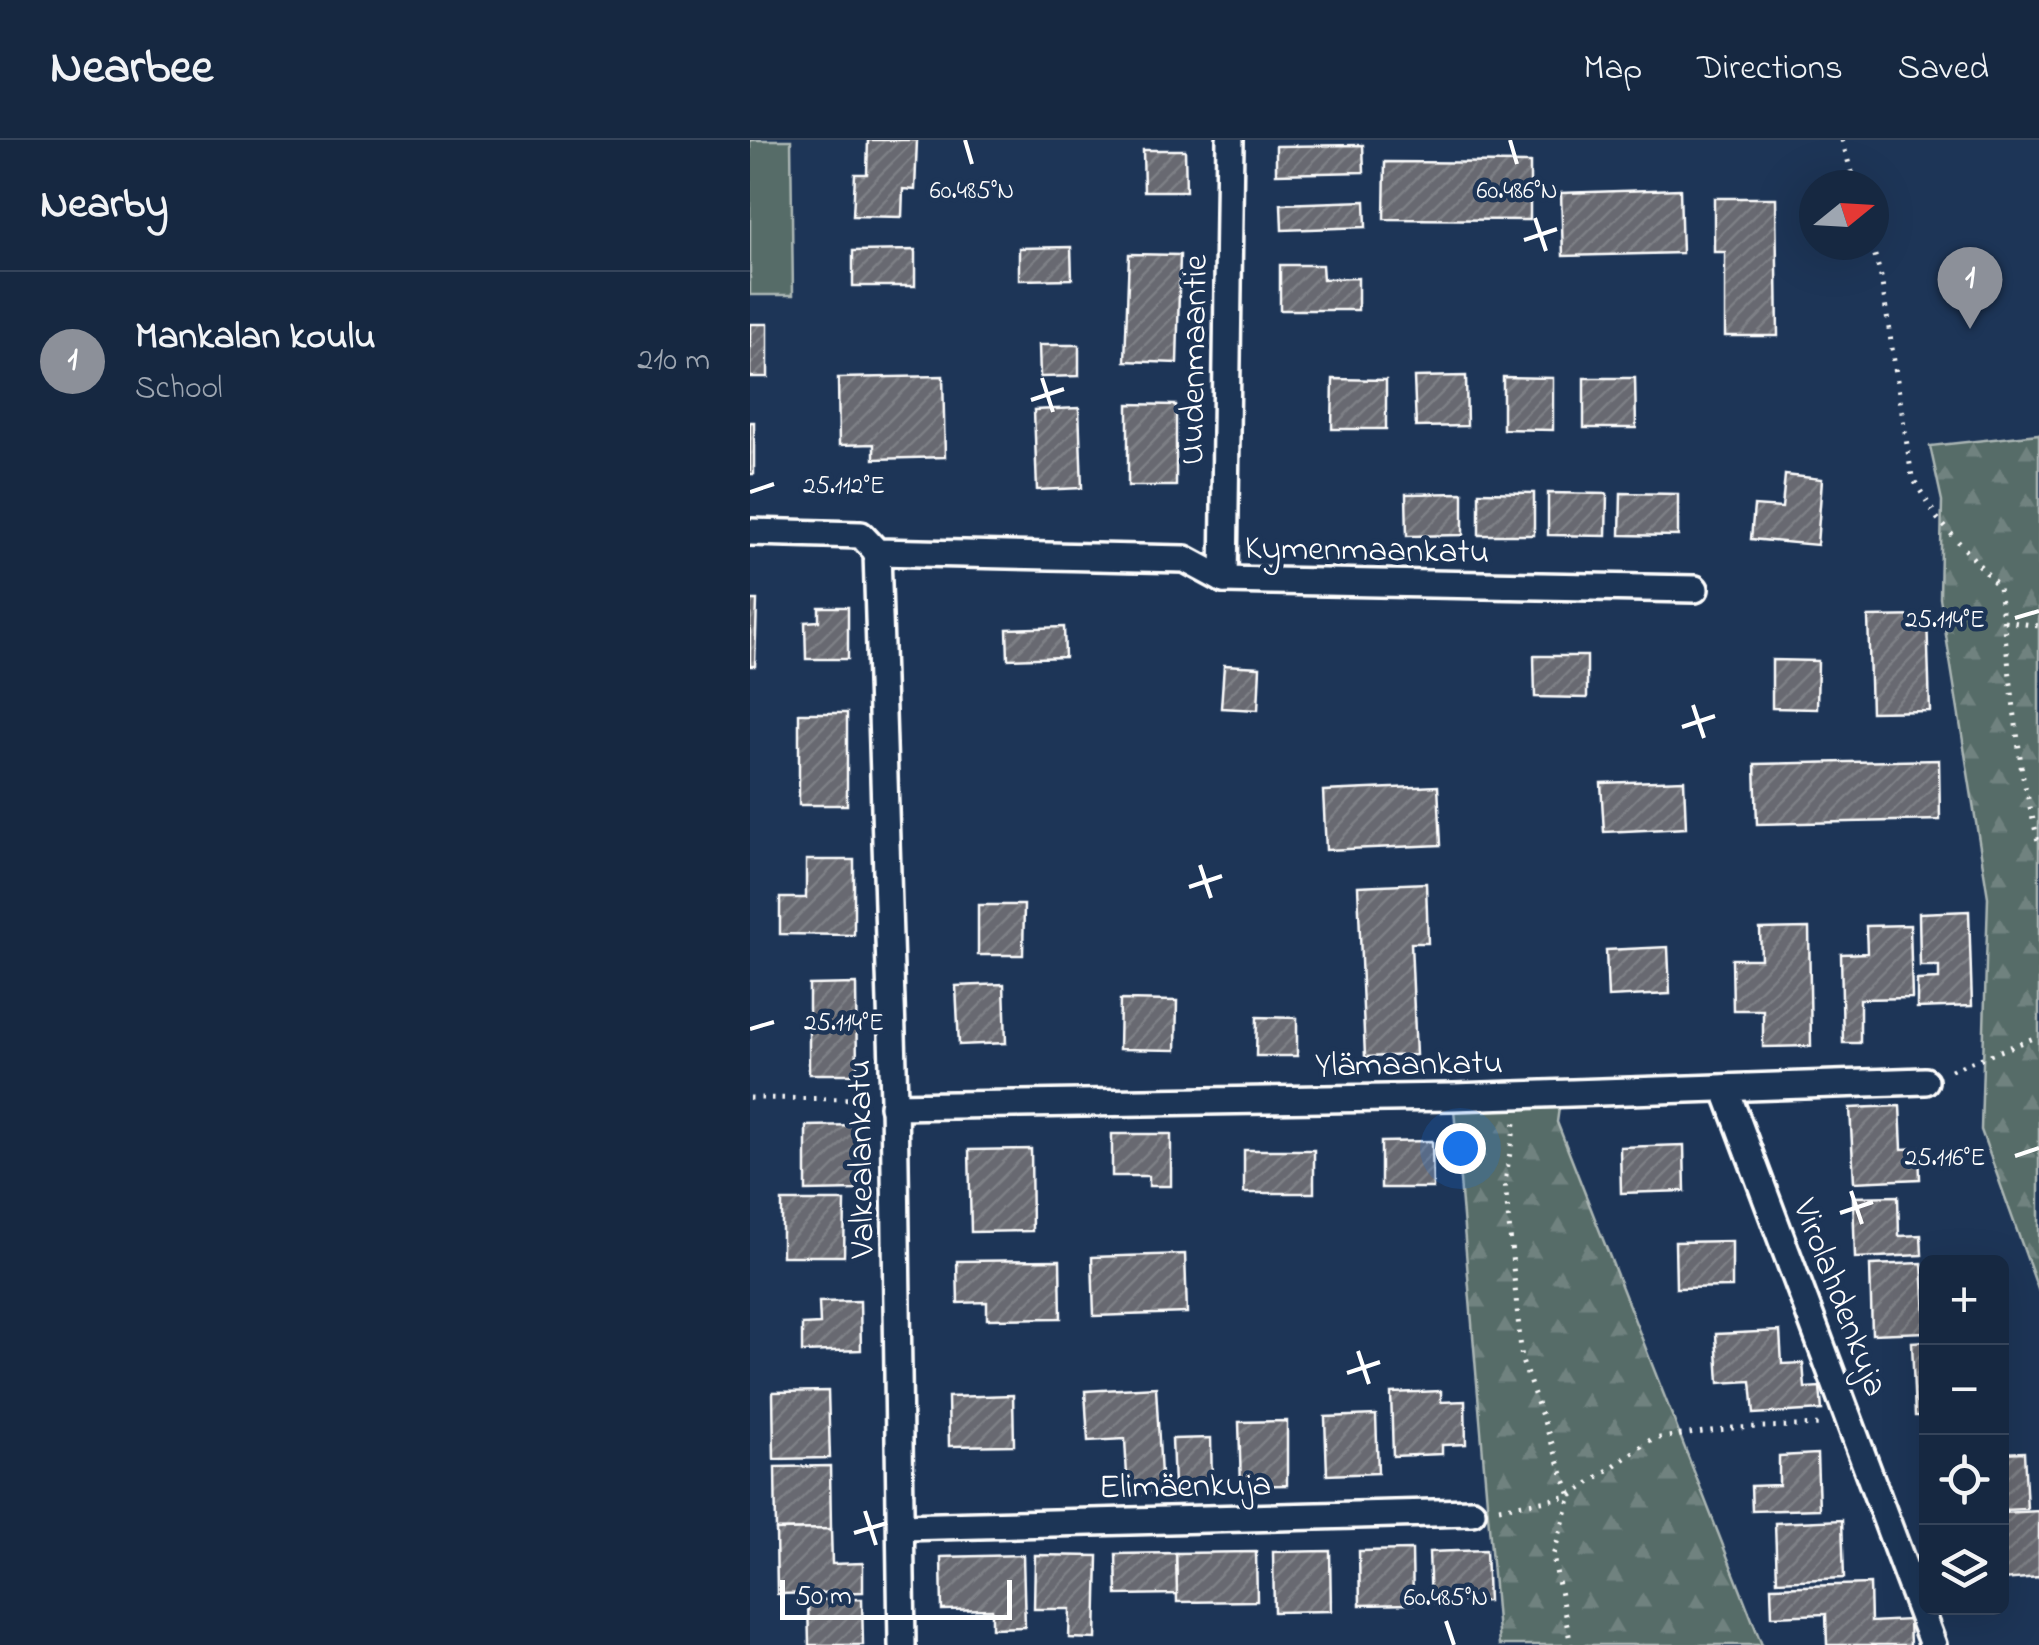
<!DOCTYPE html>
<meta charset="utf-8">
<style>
:root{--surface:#162841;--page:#23344c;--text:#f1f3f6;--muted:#9ea6b1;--line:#35445a;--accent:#8c9099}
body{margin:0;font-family:"Indie Flower",sans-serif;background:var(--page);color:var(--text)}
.controls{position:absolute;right:30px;bottom:30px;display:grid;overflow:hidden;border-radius:15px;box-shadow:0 10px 40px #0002}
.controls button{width:90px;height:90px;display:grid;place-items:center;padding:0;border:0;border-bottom:2px solid var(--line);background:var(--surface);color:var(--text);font:50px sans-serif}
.compass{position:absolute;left:1049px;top:30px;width:90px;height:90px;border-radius:50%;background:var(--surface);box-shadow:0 10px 40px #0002;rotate:72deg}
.scale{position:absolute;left:30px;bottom:25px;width:232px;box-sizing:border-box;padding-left:10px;border:5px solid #fff;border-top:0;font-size:28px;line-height:35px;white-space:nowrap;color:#fff;-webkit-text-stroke:8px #1d3557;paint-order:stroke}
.you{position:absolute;left:710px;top:1008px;width:35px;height:35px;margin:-25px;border:8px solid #fff;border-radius:50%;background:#1a73e8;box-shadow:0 0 0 15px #1a73e833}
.badge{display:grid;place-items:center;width:65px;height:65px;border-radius:50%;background:var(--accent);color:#fff;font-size:32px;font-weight:700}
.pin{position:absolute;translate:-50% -82px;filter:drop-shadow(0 2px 5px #0008)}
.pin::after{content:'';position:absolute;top:52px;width:35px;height:30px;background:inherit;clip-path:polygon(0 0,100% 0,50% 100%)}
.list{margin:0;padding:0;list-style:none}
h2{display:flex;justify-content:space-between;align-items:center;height:130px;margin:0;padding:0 40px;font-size:42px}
h2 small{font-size:32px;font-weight:400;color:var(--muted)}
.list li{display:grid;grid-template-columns:65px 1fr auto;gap:30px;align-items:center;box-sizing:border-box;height:180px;padding:0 40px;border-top:2px solid var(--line)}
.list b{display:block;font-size:38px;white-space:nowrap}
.list p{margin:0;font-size:32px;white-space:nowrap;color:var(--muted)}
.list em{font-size:32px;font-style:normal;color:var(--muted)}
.icon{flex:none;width:55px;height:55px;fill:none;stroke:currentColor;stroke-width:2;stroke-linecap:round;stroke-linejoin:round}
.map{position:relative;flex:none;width:1289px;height:1505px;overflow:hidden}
header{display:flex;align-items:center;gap:60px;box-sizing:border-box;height:140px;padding:0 50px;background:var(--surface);border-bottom:2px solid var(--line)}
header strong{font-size:48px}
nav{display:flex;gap:55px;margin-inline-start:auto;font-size:35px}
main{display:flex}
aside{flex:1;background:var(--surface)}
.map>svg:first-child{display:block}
.green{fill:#576c68;stroke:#abb6b4;stroke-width:2.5}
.forest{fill:url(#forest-firs);stroke:#abb6b4;stroke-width:2.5}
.building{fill:url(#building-hatch);stroke:#fff;stroke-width:2.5}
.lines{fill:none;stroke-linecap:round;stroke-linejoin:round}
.street-casing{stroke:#fff;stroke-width:32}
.path{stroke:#fff;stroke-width:5;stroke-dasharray:2.5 8;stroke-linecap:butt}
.street{stroke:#1d3557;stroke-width:25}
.ticks{fill:none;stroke:#fff;stroke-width:4}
.labels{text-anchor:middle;stroke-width:9;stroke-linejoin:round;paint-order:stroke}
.street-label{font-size:35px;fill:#fff;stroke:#1d3557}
.ticks-label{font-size:25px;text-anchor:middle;fill:#fff;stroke:#1d3557;stroke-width:9;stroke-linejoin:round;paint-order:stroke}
</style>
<header>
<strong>Nearbee</strong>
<nav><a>Map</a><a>Directions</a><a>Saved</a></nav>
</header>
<main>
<aside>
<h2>Nearby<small></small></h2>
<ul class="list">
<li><span class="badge">1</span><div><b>Mankalan koulu</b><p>School</p></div><em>210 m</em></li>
</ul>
</aside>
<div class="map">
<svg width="1289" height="1505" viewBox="0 0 1289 1505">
<defs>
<pattern id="forest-firs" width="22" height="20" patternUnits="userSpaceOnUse" patternTransform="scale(2.5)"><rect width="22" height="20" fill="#576c68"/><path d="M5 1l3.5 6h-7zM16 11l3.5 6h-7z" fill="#70827f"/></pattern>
<pattern id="building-hatch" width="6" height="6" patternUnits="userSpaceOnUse" patternTransform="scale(2.5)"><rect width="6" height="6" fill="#676971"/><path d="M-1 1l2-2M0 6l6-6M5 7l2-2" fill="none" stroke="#7e8086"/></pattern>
</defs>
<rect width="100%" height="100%" fill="#1d3557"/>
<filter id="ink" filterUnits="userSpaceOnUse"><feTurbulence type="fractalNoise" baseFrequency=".01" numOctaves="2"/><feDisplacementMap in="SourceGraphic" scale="20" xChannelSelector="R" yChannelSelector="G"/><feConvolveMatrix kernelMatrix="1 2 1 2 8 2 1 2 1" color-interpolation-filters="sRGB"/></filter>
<g filter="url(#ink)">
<!-- green -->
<path class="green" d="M0,0H41L43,155H0Z"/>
<!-- forest -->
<g class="forest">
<path d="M1289,294V1152L1231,990L1238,757L1190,458L1192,361L1180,306Z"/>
<path d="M811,954L807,982L1012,1505H749L703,957Z"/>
</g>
<!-- building -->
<g class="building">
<path d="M118,0H167L165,50L153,49L152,77L103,76L105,34H117Z"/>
<path d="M613,5L614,32L526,34V6Z"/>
<path d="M393,10H435L436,51H394Z"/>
<path d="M635,22L780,23V80L634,79Z"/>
<path d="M930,49L932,113L813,116L811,53Z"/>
<path d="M964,58H1026L1028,196H975V112H964Z"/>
<path d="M615,61L616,87L532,90L531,64Z"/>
<path d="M321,107L322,139L269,140V108Z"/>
<path d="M165,110V146H103V111Z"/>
<path d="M379,114L430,115L427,223L375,221Z"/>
<path d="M530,125H572L573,139L608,138V170H530Z"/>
<rect x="0" y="184" width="18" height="53"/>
<path d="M289,205H329V236L290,237Z"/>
<path d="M193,236L195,317L124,319V304L89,305L88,238Z"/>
<path d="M716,236L717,286L666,287L664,237Z"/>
<path d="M753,237L803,238V290L753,289Z"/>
<path d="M834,238H885L886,288H834Z"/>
<path d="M583,239L636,240V289H582Z"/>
<path d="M378,264L426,265V346H378Z"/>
<path d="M329,268L332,348L287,350L284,270Z"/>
<rect x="0" y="282" width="4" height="52"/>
<path d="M1035,335L1072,339L1067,405L1001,399L1004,366L1032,368Z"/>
<path d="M729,352L784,353V395H729Z"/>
<path d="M713,353V395L657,396L656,354Z"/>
<path d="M798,353L857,354L856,396L798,395Z"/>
<path d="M871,353L928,354V396L870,395Z"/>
<path d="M0,460H7L5,526H0Z"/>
<path d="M69,467H98V519H56L55,482L69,481Z"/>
<path d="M1177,476L1180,571L1121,572L1118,477Z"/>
<path d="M314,487L315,517L258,519L257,489Z"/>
<path d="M784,516H837V558L785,557Z"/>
<path d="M1022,520L1068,521L1067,569L1022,568Z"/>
<path d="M474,525L510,527L508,570L471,568Z"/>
<rect x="49" y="573" width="48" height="92"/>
<path d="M1189,620L1190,680L1007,684L1005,624Z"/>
<path d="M934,640L936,688L854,692L851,643Z"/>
<path d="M688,646L691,705L576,710L573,651Z"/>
<path d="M56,720H104V795L30,794V758H56Z"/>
<path d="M676,743L678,803H661L666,915L615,917L608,746Z"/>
<path d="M228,765H274L273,815H228Z"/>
<path d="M1219,771L1222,866L1167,868V840L1189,839V826H1170L1169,773Z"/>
<path d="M1160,785L1162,858L1110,859V903H1093L1091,814L1117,813L1116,786Z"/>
<path d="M1059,788L1061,906L1013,907V870H983L982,819H1011L1010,789Z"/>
<path d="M918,807L920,854L858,857L856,810Z"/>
<path d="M106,844L107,934H59V845Z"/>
<path d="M254,844L256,903L209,905L206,846Z"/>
<path d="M370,860L427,861L426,910L369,909Z"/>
<path d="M507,877L547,878V916H506Z"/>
<path d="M1150,966L1152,1009L1169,1008L1170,1039L1104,1042L1100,968Z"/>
<path d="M107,985L108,1050L56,1051V986Z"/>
<path d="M362,994H421V1046H399V1036H362Z"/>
<path d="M682,1001L683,1048H631V1002Z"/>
<path d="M934,1005L935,1051L871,1053L870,1007Z"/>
<path d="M281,1009L282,1091L221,1092L219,1010Z"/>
<rect x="494" y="1010" width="70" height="43"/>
<path d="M1148,1056L1149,1096L1171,1095L1172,1115L1105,1118L1103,1057Z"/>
<path d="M32,1061H95L94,1116H32Z"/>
<path d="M982,1101V1147L926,1148L925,1102Z"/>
<path d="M435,1114L437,1173L344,1176L342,1117Z"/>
<path d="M310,1120L311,1178L237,1179V1162L208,1163L207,1121Z"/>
<path d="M1172,1123L1176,1192L1122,1194L1120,1125Z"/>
<path d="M110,1161L111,1210L52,1212V1185L70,1184L69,1162Z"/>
<path d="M1030,1191L1032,1224L1053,1223L1055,1248L1070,1247L1072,1270L1004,1274L1001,1241L969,1243L966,1194Z"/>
<path d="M1176,1201V1276H1165L1162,1202Z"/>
<path d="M406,1247L412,1353L378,1355L375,1299L338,1301L335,1251Z"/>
<path d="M78,1251L80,1318L24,1319L23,1252Z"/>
<path d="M691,1251V1262L715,1261L716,1304L692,1305V1314L643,1316L641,1253Z"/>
<path d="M263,1255L264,1305L199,1306L198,1257Z"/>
<path d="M626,1275L628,1333L577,1335L575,1277Z"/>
<path d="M537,1281V1345L491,1346L489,1282Z"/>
<path d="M461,1298L462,1345H424L422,1299Z"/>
<path d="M1274,1312L1277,1369L1252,1370V1313Z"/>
<path d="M1067,1314L1069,1369L1002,1371L1001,1346L1029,1345V1316Z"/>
<path d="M80,1326L81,1389L26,1390L25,1327Z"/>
<path d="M1289,1371V1437L1252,1440V1373Z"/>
<path d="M1092,1380L1094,1438L1027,1441L1025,1383Z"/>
<path d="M81,1389L82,1424L113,1423V1452L27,1454L26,1390Z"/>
<path d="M662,1410L663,1464L610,1465L609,1411Z"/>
<path d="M736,1410L738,1461L681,1463L679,1412Z"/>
<path d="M580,1411L581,1471L524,1472L523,1412Z"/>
<path d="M506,1412L507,1461L427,1462L426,1413Z"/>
<path d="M426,1413L427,1454L367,1455L366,1414Z"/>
<path d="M273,1415L275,1487L242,1488V1469L192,1470L191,1417Z"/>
<path d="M285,1415L348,1416L346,1499L319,1498L320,1469H284Z"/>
<path d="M1120,1444L1121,1482L1159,1480L1160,1505H1077L1076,1474L1022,1476L1021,1447Z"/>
<path d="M112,1459L113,1505H59L58,1460Z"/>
</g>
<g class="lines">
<!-- street casing -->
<g class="street-casing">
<g id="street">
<path d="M0,392L111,395L127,412L435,419L474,440L945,449"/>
<path d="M127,412L144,959L152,1505"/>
<path d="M474,440L480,0"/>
<path d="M975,948L1183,1505"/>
<path d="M143,966L703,957L1175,941"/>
<path d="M151,1387L722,1372"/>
</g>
</g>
<!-- path -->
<g class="path">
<path d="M1092,0L1105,45"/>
<path d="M1122,105L1131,137L1162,337L1187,378L1249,447L1272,633L1289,705"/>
<path d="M1254,481L1289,486"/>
<path d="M1201,930L1289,896"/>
<path d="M0,958L116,959"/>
<path d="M765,983L755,1042L772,1221L821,1356L803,1416L821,1505"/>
<path d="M749,1368L821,1356L902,1299L983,1288L1074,1285"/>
</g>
<!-- street -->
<use href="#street" class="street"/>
</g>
</g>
<!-- ticks -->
<path class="ticks" d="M215,0L222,24M760,0L767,24M785,78L796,111M774,100L807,89M292,238L303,272M281,260L314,249M0,352L24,344M1265,478L1289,471M943,565L954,598M932,587L965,576M450,725L461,758M439,747L472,736M0,889L24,882M1265,1016L1289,1008M1101,1051L1112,1084M1090,1073L1123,1062M608,1211L619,1244M597,1233L630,1222M115,1371L126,1405M104,1393L137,1383M696,1481L704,1505"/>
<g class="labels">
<!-- street labels -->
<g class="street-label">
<text transform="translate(442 220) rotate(-89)" y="12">Uudenmaantie</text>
<text transform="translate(617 408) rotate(1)" y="12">Kymenmaankatu</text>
<text transform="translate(659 922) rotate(-1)" y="12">Ylämaankatu</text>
<text transform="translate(109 1019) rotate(-91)" y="12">Valkealankatu</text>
<text transform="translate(1092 1157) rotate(69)" y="12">Virolahdenkuja</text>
<text transform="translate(435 1344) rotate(-1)" y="12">Elimäenkuja</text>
</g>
</g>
<g class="ticks-label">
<text x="222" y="58">60.485°N</text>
<text x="767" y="58">60.486°N</text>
<text x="94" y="353">25.112°E</text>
<text x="1195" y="487">25.114°E</text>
<text x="94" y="890">25.114°E</text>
<text x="1195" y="1025">25.116°E</text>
<text x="696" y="1465">60.485°N</text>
</g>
</svg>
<div class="controls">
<button>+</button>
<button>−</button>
<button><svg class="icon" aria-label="locate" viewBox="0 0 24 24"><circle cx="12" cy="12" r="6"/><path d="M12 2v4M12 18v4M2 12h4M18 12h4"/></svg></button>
<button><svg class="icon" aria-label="layers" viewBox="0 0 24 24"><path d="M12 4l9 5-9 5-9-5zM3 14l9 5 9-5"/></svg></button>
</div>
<svg class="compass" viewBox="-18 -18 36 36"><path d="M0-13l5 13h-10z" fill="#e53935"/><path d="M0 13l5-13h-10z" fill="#9ea6b1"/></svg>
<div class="scale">50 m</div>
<div class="you"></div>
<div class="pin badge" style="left:1220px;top:189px">1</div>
</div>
</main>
